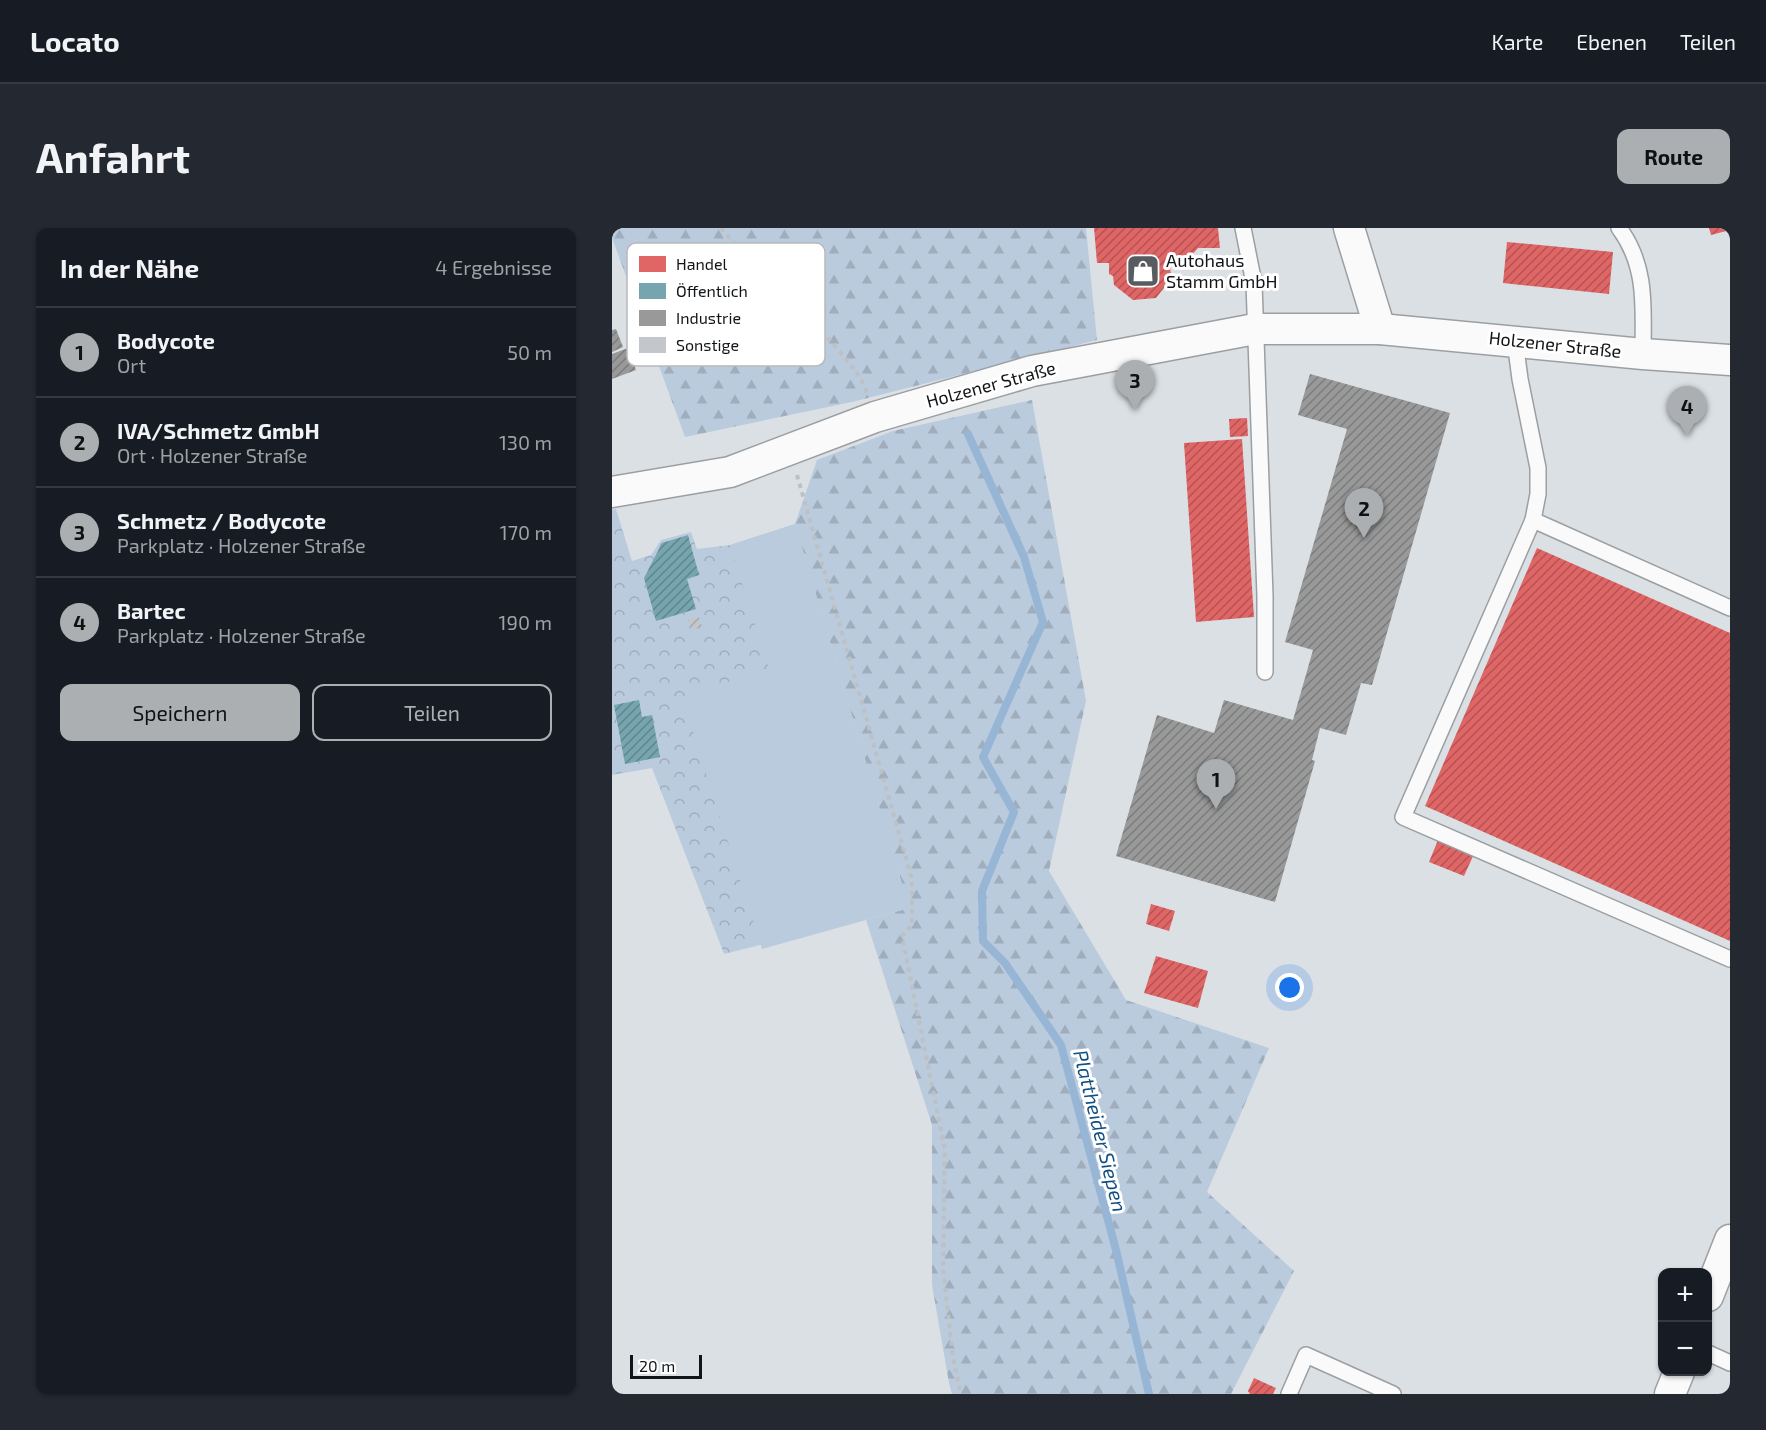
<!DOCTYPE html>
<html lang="de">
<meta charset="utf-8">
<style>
:root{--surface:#171b24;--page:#242831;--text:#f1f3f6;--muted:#9ea1a6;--line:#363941;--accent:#acafb2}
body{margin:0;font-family:"Exo 2",sans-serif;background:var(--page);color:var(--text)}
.controls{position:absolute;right:18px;bottom:18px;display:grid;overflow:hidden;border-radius:12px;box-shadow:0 2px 4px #0004}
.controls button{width:54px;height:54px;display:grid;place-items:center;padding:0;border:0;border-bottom:2px solid var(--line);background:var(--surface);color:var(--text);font:30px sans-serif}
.scale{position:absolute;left:18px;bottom:15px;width:72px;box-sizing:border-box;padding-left:6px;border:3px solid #121518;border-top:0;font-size:16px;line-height:21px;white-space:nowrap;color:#121518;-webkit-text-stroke:4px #fff;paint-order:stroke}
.you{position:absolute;left:678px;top:760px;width:21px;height:21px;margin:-15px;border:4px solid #fff;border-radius:50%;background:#1a73e8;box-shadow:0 0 0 9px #1a73e833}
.badge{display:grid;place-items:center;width:39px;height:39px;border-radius:50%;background:var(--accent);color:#111;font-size:20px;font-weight:700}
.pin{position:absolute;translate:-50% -50px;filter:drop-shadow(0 2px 3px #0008)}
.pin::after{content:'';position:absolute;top:32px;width:21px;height:18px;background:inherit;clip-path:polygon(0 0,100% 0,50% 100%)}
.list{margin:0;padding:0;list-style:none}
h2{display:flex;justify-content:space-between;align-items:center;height:78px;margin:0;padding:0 24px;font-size:26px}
h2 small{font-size:20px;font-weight:400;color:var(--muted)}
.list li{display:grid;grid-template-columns:39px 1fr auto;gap:18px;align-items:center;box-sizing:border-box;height:90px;padding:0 24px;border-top:2px solid var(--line)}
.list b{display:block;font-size:22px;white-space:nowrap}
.list p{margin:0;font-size:20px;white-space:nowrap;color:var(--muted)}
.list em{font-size:20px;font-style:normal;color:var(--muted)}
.actions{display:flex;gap:12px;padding:18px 24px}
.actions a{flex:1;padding:14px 0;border:2px solid var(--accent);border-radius:12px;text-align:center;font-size:21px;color:var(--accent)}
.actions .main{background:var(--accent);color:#111}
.map{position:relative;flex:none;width:1118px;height:1166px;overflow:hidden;border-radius:12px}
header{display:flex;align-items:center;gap:36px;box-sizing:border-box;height:84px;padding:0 30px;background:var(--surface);border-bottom:2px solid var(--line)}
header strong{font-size:28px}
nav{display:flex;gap:33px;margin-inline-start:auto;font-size:21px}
.intro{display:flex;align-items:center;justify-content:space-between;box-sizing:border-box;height:144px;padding:0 36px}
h1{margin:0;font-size:42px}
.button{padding:15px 27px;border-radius:12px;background:var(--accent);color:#111;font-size:21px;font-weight:700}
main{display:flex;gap:36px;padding:0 36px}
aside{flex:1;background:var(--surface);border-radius:12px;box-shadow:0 2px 4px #0004}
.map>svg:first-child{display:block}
.forest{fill:url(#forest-firs)}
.park{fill:url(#park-crowns)}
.pitch{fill:#bacbdd}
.shops{fill:url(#shops-hatch)}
.public{fill:url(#public-hatch)}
.industry{fill:url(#industry-hatch)}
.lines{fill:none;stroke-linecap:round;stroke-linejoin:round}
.stream{stroke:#97b5d5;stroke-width:8}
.building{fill:url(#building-hatch)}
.lane-casing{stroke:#9b9fa2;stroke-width:18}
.street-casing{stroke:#9b9fa2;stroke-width:33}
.path{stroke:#bec0c2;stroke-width:4;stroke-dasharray:4.5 4.5;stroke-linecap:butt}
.lane{stroke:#fafafb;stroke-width:15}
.street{stroke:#fafafb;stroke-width:30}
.labels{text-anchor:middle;stroke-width:6;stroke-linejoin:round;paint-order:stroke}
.poi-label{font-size:18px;fill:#121518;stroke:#fff;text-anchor:start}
.street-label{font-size:18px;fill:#121518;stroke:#fff}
.water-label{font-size:20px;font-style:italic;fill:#0f4f84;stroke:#fff}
.key{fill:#fff;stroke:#b8b9ba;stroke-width:1.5}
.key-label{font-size:16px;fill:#121518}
</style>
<header>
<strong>Locato</strong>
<nav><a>Karte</a><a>Ebenen</a><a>Teilen</a></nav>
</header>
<div class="intro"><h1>Anfahrt</h1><a class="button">Route</a></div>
<main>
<aside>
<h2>In der Nähe<small>4 Ergebnisse</small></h2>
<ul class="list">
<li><span class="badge">1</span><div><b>Bodycote</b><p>Ort</p></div><em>50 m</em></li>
<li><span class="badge">2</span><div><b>IVA/Schmetz GmbH</b><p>Ort · Holzener Straße</p></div><em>130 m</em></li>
<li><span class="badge">3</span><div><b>Schmetz / Bodycote</b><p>Parkplatz · Holzener Straße</p></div><em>170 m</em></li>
<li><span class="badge">4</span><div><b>Bartec</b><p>Parkplatz · Holzener Straße</p></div><em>190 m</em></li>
</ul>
<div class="actions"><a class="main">Speichern</a><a>Teilen</a></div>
</aside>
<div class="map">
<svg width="1118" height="1166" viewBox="0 0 1118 1166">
<defs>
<pattern id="forest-firs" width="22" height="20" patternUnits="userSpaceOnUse" patternTransform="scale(1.5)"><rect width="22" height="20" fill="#bacbdd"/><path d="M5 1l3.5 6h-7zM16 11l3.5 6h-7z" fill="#9fadbd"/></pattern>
<pattern id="park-crowns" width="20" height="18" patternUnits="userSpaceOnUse" patternTransform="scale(1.5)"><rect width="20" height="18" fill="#bacbdd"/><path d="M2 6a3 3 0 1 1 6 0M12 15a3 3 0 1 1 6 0" fill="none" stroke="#9fadbd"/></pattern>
<pattern id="shops-hatch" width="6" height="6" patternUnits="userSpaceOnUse" patternTransform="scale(1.5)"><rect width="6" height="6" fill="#e06666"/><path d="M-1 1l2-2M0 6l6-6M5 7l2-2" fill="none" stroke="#b45353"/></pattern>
<pattern id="public-hatch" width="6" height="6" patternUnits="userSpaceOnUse" patternTransform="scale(1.5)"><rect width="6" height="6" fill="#76a5af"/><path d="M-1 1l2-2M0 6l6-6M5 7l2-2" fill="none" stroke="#5f858d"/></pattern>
<pattern id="industry-hatch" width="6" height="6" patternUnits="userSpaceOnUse" patternTransform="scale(1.5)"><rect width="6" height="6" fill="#999"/><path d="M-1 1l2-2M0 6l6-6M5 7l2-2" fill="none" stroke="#7b7c7c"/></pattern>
<pattern id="building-hatch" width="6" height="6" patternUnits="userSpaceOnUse" patternTransform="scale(1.5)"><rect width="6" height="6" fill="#c3c7cb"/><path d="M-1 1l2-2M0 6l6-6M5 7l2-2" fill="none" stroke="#a6aaae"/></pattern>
</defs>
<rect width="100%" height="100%" fill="#dbe0e5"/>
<!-- forest -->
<g class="forest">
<path d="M0,0H474L485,112L240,174L73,209L0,10Z"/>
<path d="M420,172L474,473L437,643L514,772L657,820L595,964L682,1043L619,1166H340L337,1155L320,1057V897L254,692L297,680L183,296L205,232L281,203Z"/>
</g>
<!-- park -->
<path class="park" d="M4,281L20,333L39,327L49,312L79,304L85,321L118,317L183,296L297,680L112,726L40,540L0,547V282Z"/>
<!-- pitch -->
<path class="pitch" d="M183,296L297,680L150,721L70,469L157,441L118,317Z"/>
<!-- shops -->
<g class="shops">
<path d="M482,0H606L608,20H586L573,35L558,36L559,51L544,70L521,72L502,57L501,48L497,46V35H485Z"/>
<path d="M1097,0H1118V2L1099,7Z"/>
<path d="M895,14L1001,24L997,66L891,55Z"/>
<path d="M635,190L636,208L618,209L617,191Z"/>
<path d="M630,211L642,389L584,394L572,215Z"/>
<path d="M925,320L1118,405V713L813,578Z"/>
<path d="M826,612L862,626L852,648L817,634Z"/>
<path d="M539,676L563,683L557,703L534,696Z"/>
<path d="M544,728L596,743L586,780L532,765Z"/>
<path d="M642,1150L664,1160L661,1166H638L636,1163Z"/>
</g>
<!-- public -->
<g class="public">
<path d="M76,307L87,347L75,351L84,381L44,393L32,350L50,315Z"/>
<path d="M27,472L30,489L40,487L48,529L13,536L2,477Z"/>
</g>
<!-- industry -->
<g class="industry">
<path d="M4,101L11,119L0,124V102Z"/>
<path d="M16,120L24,142L0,151V126Z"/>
<path d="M698,146L838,185L760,457L749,455L734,507L708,500L700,532L703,533L663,674L504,628L545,487L602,505L612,472L681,492L701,422L673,414L735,201L686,187Z"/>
</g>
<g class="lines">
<!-- stream -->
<path class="stream" d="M356,206L412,329L431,394L371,529L402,584L370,663L371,713L393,735L449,817L504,1022L537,1166"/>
</g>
<!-- building -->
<path class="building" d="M87,389L90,399L79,402L76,392Z"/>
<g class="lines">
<!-- lane casing -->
<g class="lane-casing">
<g id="lane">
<path d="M631,0L642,55L653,368V444"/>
<path d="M1007,0C1036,39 1031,81 1031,126"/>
<path d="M903,113L908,151L926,240V266L921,292"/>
<path d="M1118,380L921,292L791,589L1118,731"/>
<path d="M1096,1125L1118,1135"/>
<path d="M677,1166L694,1127L781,1166"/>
</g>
</g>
<!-- street casing -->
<g class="street-casing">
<g id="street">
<path d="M737,0L768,101"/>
<path d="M0,264L118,244L263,189L420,143L643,101H768L1031,126L1118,132"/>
<path d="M1096,1068L1118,1012"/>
<path d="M1058,1166L1067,1144"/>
</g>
</g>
<!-- path -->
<g class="path">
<path d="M109,0C146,44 191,79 227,123C238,136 249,148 255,165"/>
<path d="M185,247L300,651V697L290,708L333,922L331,1040L341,1130L349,1166"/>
</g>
<!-- lane -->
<use href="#lane" class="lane"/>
<!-- street -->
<use href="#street" class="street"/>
</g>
<!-- icons -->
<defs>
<g id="shop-square" transform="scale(1.725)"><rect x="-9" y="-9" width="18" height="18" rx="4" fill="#585c60" stroke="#fff"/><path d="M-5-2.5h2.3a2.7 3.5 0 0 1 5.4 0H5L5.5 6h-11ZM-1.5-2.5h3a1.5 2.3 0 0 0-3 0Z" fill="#fff"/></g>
</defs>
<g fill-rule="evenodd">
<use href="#shop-square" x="531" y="43"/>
</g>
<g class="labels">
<!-- poi labels -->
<g class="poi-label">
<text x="554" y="39">Autohaus<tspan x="554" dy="21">Stamm GmbH</tspan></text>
</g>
<!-- street labels -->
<g class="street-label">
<text transform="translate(943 117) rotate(6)" y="6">Holzener Straße</text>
<text transform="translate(379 157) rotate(-15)" y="6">Holzener Straße</text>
</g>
<!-- water labels -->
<g class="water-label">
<text transform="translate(488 903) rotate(76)" y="7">Plattheider Siepen</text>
</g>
</g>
<!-- legend -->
<rect x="15" y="15" width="198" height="123" rx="9" class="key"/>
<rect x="27" y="28" width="27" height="16" fill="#e06666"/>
<rect x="27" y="55" width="27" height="16" fill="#76a5af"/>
<rect x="27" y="82" width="27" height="16" fill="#999"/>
<rect x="27" y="109" width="27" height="16" fill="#c3c7cb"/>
<g class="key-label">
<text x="64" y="42">Handel</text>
<text x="64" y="69">Öffentlich</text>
<text x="64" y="96">Industrie</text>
<text x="64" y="123">Sonstige</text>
</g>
</svg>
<div class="controls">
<button>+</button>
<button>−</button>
</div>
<div class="scale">20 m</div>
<div class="you"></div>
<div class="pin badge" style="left:604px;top:581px">1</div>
<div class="pin badge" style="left:752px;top:310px">2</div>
<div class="pin badge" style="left:523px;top:182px">3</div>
<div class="pin badge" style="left:1075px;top:208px">4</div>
</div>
</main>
